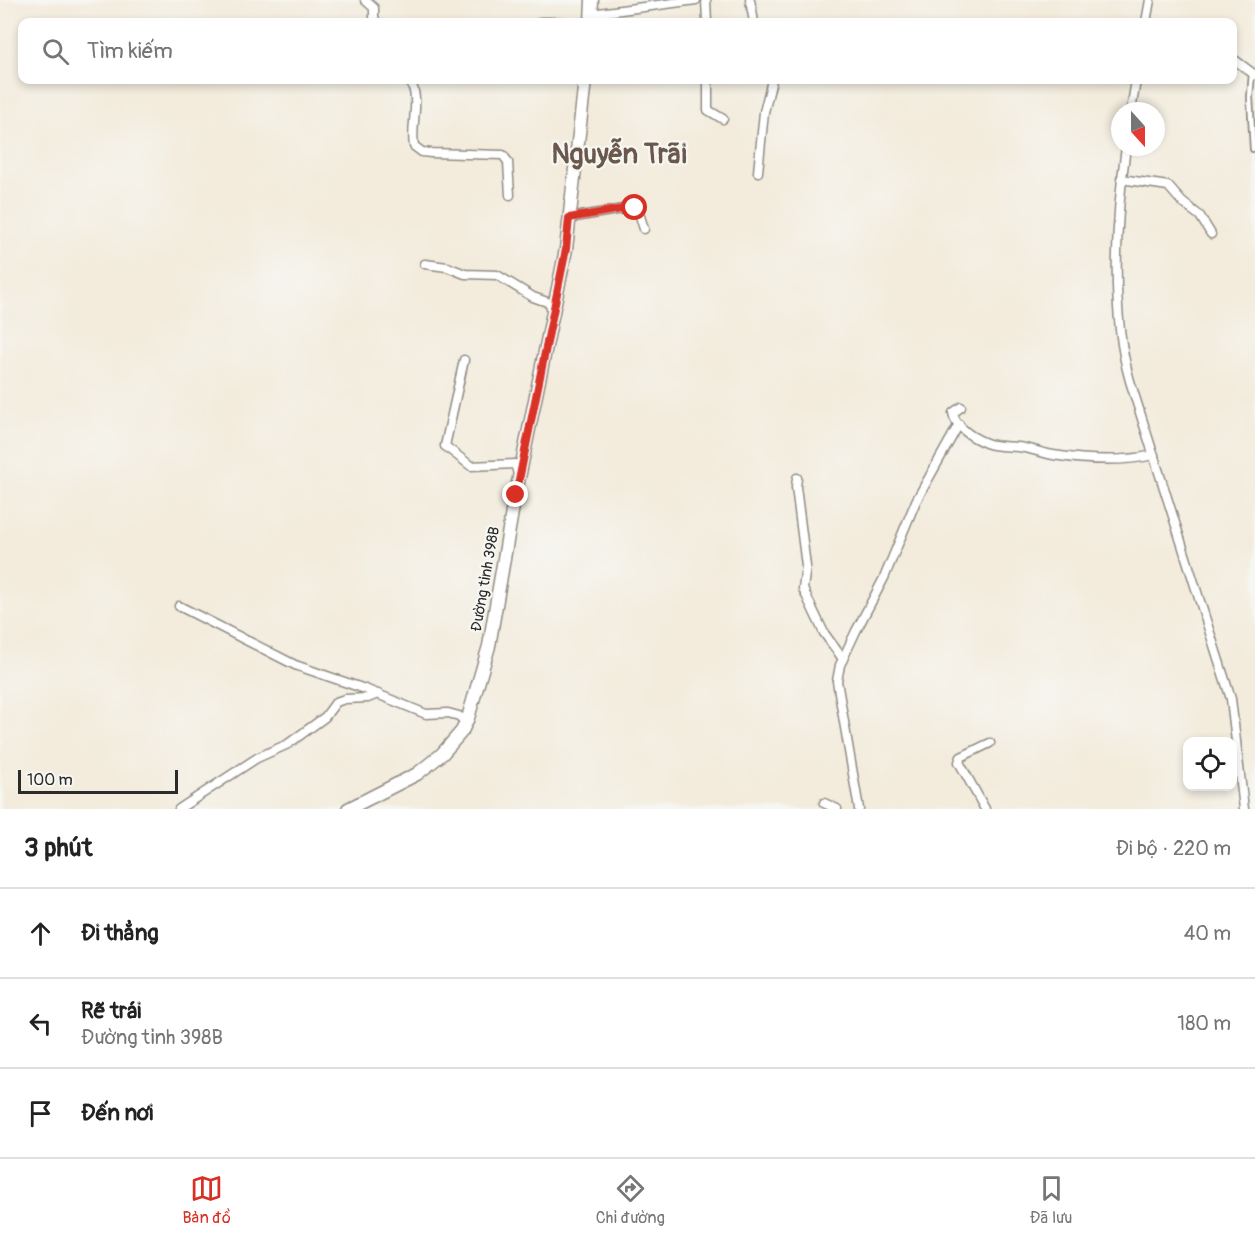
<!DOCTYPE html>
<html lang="vi">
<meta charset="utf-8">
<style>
:root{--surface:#fff;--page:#f6f6f6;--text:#222;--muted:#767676;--line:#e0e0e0;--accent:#d93025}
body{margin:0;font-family:Pangolin,sans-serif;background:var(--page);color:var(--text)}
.controls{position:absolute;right:18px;bottom:18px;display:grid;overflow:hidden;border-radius:12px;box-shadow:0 3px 9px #0003}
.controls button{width:54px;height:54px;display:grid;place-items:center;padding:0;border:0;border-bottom:2px solid var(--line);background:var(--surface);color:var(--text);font:30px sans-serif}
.compass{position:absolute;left:1111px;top:102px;width:54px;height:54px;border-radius:50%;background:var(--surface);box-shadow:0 3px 9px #0003;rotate:159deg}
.scale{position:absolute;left:18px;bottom:15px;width:160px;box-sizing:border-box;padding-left:6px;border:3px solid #2b2b2b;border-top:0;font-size:16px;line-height:21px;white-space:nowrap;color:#2b2b2b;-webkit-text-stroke:4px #f6f6f2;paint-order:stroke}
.stop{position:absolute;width:18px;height:18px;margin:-14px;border:4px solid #d93025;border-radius:50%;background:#fff}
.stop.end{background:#d93025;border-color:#fff;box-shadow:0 2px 6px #0008}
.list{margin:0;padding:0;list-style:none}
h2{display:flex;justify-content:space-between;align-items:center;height:78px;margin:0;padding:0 24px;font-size:26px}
h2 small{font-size:20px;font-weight:400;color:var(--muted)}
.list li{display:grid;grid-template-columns:39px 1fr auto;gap:18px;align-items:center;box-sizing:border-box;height:90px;padding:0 24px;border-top:2px solid var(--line)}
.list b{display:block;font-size:22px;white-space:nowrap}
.list p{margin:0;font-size:20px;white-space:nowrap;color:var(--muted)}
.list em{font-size:20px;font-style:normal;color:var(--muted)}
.icon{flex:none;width:33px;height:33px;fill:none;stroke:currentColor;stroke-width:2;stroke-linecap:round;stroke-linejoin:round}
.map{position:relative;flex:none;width:1255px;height:809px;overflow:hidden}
.search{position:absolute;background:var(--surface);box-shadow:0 3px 9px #0003;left:18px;right:18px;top:18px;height:66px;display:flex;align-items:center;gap:15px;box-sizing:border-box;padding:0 21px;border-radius:12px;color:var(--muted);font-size:22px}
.sheet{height:348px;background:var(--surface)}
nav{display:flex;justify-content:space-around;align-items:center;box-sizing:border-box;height:84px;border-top:2px solid var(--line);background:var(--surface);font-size:16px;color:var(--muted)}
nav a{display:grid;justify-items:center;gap:3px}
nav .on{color:var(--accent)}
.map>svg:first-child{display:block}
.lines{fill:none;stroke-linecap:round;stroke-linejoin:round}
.lane-casing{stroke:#8f8b83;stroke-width:8}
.street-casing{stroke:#8f8b83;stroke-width:11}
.secondary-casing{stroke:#8f8b83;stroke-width:15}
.lane{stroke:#fff;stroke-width:4.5}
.street{stroke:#fff;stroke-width:8}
.secondary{stroke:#fff;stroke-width:12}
.route{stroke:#d93025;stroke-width:8}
.labels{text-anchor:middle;stroke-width:4.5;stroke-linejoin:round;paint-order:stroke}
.street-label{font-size:15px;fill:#2b2b2b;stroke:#f6f6f2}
.town-label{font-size:27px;font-weight:bold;fill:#6a584c;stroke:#f6f6f2}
</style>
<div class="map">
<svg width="1255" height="809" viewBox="0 0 1255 809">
<rect width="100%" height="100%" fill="#f6f6f2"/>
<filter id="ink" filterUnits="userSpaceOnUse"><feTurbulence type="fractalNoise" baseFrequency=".0167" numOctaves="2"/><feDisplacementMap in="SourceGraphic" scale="12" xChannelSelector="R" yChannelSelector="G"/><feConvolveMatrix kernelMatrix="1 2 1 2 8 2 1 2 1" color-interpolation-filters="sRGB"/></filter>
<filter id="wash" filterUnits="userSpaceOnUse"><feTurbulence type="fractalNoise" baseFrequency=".008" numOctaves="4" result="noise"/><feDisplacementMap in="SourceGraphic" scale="24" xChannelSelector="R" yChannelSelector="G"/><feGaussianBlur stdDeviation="1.35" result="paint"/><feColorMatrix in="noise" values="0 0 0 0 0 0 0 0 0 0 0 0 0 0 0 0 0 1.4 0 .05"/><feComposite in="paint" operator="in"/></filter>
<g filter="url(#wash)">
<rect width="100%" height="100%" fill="#f3ebdb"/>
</g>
<g filter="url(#ink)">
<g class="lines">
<!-- lane casing -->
<g class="lane-casing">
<path id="lane" d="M1252,73L1250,97L1253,149"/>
</g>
<!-- street casing -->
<g class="street-casing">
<g id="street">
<path d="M365,0L374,8V17L376,22"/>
<path d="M706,0L707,22"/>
<path d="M750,0L754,22"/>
<path d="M591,14L696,0"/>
<path d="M540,22H564"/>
<path d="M1146,22L1150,0"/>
<path d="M1232,58L1255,75"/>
<path d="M409,80C422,98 410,124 414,146L422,152L431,153L503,155L508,162L510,195"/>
<path d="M708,80V110L723,119"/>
<path d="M1131,111L1136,80"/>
<path d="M1126,147C1116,217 1110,312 1130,381L1231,699L1244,809"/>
<path d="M758,172L764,112L772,80"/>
<path d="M1121,179L1168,186L1182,202L1200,216L1211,234"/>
<path d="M569,218L629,208H635L640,216L644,229"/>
<path d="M425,264L447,267L465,274L497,275L533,297L550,303L552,313"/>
<path d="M464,360L445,446L471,466L515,464L518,474"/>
<path d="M961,407L953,413C955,427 973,438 986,443C996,447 1007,446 1018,447C1030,448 1041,453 1053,455C1085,460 1122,462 1154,455"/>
<path d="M797,478L796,487L806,566L803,589L824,633L843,659"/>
<path d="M179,606L295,665L365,689L426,714L448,713L459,716L466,723"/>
<path d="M824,803L837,809"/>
<path d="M179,809L257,758L288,744L325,717L336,702L345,699L368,698L378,694"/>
<path d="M859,809L837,681L840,665L856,631L884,578L916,501L959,424"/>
<path d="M985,809L959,762L961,757L990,743"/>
</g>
</g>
<!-- secondary casing -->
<g class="secondary-casing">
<g id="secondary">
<path d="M591,22L592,0"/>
<path d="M348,809L417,774L442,754L462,731L468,718L489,646L512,512L566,249L585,80"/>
</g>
</g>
<!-- lane -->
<use href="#lane" class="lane"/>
<!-- street -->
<use href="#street" class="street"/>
<!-- secondary -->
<use href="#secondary" class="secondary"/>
</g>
</g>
<g class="lines" filter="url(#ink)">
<!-- route -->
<path class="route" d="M516,495L566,249L569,218L628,208H635"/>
</g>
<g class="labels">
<!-- street labels -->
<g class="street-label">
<text transform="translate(485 579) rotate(-80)" y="5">Đường tỉnh 398B</text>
</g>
<!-- town labels -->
<g class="town-label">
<text x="619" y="163">Nguyễn Trãi</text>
</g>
</g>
</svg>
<div class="controls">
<button><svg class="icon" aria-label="locate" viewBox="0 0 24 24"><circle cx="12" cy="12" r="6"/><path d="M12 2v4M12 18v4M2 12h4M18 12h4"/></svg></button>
</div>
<svg class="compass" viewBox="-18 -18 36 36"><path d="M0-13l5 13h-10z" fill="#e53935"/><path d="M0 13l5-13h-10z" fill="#767676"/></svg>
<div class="scale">100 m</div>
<div class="stop" style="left:635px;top:208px"></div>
<div class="stop end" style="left:516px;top:495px"></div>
<div class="search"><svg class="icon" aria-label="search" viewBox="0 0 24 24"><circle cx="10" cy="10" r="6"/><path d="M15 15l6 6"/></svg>Tìm kiếm</div>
</div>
<section class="sheet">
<h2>3 phút<small>Đi bộ · 220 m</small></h2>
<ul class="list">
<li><svg class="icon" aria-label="ahead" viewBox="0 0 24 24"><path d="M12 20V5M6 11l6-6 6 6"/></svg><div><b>Đi thẳng</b></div><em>40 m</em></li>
<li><svg class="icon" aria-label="left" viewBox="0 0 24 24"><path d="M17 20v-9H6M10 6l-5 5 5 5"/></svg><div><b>Rẽ trái</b><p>Đường tỉnh 398B</p></div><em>180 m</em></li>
<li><svg class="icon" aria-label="arrive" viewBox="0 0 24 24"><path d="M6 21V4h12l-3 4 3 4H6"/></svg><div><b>Đến nơi</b></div></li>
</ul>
</section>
<nav>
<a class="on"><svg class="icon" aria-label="map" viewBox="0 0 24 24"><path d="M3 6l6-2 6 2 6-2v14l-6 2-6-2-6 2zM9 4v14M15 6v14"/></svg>Bản đồ</a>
<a><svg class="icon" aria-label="directions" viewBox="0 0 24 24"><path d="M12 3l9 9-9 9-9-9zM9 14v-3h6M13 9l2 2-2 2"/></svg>Chỉ đường</a>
<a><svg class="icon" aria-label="saved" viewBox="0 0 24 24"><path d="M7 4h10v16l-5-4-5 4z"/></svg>Đã lưu</a>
</nav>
